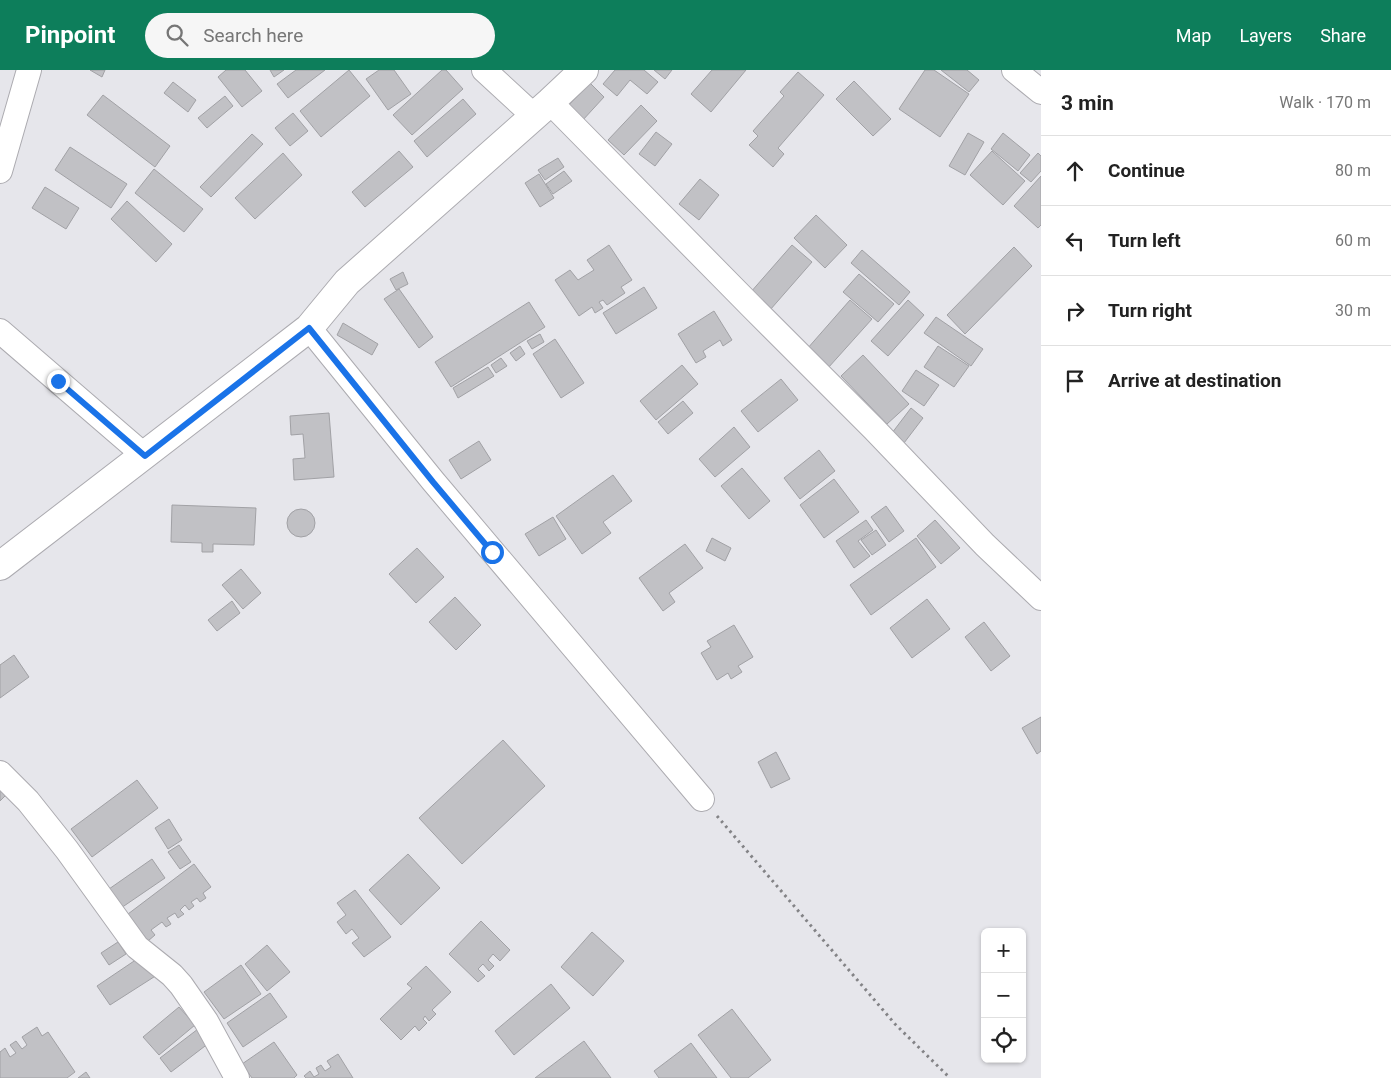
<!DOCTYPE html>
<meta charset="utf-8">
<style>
:root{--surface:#fff;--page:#f6f6f6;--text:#222;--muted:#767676;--line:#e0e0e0;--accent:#0d7e5b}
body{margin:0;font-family:Roboto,sans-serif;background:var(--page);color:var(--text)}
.controls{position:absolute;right:15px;bottom:15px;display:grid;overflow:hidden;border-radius:8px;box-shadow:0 1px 4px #0004}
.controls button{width:45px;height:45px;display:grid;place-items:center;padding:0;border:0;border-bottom:1px solid var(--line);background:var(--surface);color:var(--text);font:25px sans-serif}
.stop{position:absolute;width:15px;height:15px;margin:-11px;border:4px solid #1a73e8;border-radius:50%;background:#fff}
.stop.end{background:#1a73e8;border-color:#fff;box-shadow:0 1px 5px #0008}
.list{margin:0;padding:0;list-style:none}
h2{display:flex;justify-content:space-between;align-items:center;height:65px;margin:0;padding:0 20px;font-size:21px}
h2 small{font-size:16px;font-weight:400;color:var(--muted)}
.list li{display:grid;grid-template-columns:32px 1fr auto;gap:15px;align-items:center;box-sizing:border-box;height:70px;padding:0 20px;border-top:1px solid var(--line)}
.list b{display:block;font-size:19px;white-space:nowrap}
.list em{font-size:16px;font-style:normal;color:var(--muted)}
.icon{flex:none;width:28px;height:28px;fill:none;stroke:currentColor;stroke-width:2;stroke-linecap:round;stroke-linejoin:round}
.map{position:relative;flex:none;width:1041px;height:1008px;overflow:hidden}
header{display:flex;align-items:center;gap:30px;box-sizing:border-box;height:70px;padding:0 25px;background:var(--accent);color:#fff}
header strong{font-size:24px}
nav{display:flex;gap:28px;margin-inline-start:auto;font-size:18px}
.search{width:350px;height:45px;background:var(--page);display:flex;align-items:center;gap:12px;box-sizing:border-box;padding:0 18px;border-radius:28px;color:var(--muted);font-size:19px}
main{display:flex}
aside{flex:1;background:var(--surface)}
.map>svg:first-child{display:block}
.building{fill:#c1c1c5;stroke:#a1a1a5}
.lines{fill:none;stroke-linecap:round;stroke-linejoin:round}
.minor-casing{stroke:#acabb0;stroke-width:26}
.tertiary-casing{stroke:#acabb0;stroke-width:30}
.path{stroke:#838386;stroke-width:3;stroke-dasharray:2.5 4;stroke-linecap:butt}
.minor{stroke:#fff;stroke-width:24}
.tertiary{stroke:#fff;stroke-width:28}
.route{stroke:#1a73e8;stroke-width:6}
</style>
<header>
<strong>Pinpoint</strong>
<div class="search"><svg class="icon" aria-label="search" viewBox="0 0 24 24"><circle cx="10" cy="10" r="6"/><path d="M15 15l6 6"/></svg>Search here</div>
<nav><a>Map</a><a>Layers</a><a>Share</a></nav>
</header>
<main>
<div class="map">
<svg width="1041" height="1008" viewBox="0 0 1041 1008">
<rect width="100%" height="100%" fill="#e6e6eb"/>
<!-- building -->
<g class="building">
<path d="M90,0H105L102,7Z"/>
<path d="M226,0H245L262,21L242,37L218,7Z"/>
<path d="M270,0H284L274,7Z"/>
<path d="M296,0H325L288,28L277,14Z"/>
<path d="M349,0L370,26L321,67L300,41Z"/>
<path d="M379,0H394L411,24L388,40L366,9Z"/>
<path d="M442,0H446L463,19L412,65L393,45Z"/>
<path d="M615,0H644L658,12L647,24L630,10L617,26L603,14Z"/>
<path d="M654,0H672L665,9Z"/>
<path d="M712,0H746L711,42L691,24Z"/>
<path d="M925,0H934L969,24L940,67L899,39Z"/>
<path d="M941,0H967L979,10L969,22Z"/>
<path d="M798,2L824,25L778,78L784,84L773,97L749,75L758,66L753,61L784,26L780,22Z"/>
<path d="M854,11L891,49L873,66L836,29Z"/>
<path d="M173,12L196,30L188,42L164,23Z"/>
<path d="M590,13L604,27L582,51L567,37Z"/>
<path d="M103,25L170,76L155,97L87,45Z"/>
<path d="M225,26L233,36L207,58L198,48Z"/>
<path d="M463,29L476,44L427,87L414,71Z"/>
<path d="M641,35L657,51L624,85L608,70Z"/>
<path d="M293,43L308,61L290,76L275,58Z"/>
<path d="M656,62L672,74L655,96L639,84Z"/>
<path d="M968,63L984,72L965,105L949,96Z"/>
<path d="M1003,63L1030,85L1018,101L991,79Z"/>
<path d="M252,64L263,74L211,127L200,117Z"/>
<path d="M70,77L127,114L111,138L55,100Z"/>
<path d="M399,81L413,97L365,137L352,122Z"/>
<path d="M992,81L1025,111L1003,135L970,105Z"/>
<path d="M283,83L302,105L255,149L235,128Z"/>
<path d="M1038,83L1041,86V101L1031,112L1020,103Z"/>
<path d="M558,88L564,97L545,110L538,100Z"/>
<path d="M154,99L203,139L184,162L135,123Z"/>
<path d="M564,101L572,111L553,124L546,114Z"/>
<path d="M539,104L554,128L540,137L525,113Z"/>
<path d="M1041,106V155L1038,158L1014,136Z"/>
<path d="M700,109L719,125L699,150L679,134Z"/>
<path d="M45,117L79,138L66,159L32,138Z"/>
<path d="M127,131L172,174L156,192L111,149Z"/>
<path d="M816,145L847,175L825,198L794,168Z"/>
<path d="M609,175L632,210L621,217L625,223L607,235L603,230L599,232L603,238L595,243L592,237L579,246L555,210L570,200L578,210L594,200L587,190Z"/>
<path d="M792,175L812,192L770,240L750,223Z"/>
<path d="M1014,177L1032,196L965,264L947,245Z"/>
<path d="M862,180L910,222L899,235L851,193Z"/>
<path d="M403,202L408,214L396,220L390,209Z"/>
<path d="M859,204L894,234L878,252L843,222Z"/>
<path d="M644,217L657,238L616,264L603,243Z"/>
<path d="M399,219L433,267L419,278L384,229Z"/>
<path d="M850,230L872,249L828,298L807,279Z"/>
<path d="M908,230L924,245L888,286L871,271Z"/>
<path d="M529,232L545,257L451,317L435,292Z"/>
<path d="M714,241L732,270L723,276L720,270L703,281L706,287L696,293L678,264Z"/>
<path d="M936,247L983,279L971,296L924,263Z"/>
<path d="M343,253L378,274L372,285L337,265Z"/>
<path d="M540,264L544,272L532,279L527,271Z"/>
<path d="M555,269L584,313L561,328L533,284Z"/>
<path d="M520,276L525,284L516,291L510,283Z"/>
<path d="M938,276L969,296L954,317L924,297Z"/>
<path d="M863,285L909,334L887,354L841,306Z"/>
<path d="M501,288L507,296L496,303L491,295Z"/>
<path d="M682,295L698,314L656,350L640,331Z"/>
<path d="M488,297L494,306L458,328L453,318Z"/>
<path d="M916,300L939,315L924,336L902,321Z"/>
<path d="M781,309L798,330L758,362L741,341Z"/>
<path d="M683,331L693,343L668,364L658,352Z"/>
<path d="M911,338L923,348L904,373L892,363Z"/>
<path d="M329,343L334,407L294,410L293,389L305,388L303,364L291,365L290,346Z"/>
<path d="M734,357L750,377L715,407L699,389Z"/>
<path d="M479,371L491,390L461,409L449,390Z"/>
<path d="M819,380L835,401L800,429L784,408Z"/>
<path d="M742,398L770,431L749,449L721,416Z"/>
<path d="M613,405L632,431L603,452L611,463L582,484L556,446Z"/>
<path d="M834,409L859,442L824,468L800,435Z"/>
<path d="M172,435L256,438L254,475L213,474V482H202V473L171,472Z"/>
<path d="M886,436L904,461L889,472L871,447Z"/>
<circle cx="301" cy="453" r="14"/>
<path d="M553,447L566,469L539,486L525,464Z"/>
<path d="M866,450L873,460L858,471L870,486L854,498L836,471Z"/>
<path d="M935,450L960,478L941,494L917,466Z"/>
<path d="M876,460L886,475L872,485L861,470Z"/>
<path d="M712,468L731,478L725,491L706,481Z"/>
<path d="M916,468L936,497L871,545L850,515Z"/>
<path d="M685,474L703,498L669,523L675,532L663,541L639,508Z"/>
<path d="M417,478L444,507L416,533L389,504Z"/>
<path d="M241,499L261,523L243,539L222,515Z"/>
<path d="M455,527L481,555L456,580L429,552Z"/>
<path d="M927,529L950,559L912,588L890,558Z"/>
<path d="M232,531L240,543L217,561L208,550Z"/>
<path d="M984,552L1010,586L991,601L965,567Z"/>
<path d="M734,555L753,587L738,596L742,602L731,609L728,603L717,610L701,583L711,577L707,571Z"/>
<path d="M14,585L29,607L0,628V595Z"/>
<path d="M1041,647V681L1037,684L1022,658Z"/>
<path d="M503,670L545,716L462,794L419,748Z"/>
<path d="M776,682L790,709L771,718L758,692Z"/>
<path d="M137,710L158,738L92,787L71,759Z"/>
<path d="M0,718L6,725L0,731Z"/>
<path d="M169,749L182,770L168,779L155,758Z"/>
<path d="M179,775L191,792L180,799L168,782Z"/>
<path d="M408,784L440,818L401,855L369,820Z"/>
<path d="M152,789L165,808L121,838L109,819Z"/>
<path d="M194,794L211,817L203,823L206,828L200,832L197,828L191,832L194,836L189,840L185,835L180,840L184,844L178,848L175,843L167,848L171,854L166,857L162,852L151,860L155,865L148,871L128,844Z"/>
<path d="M355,820L391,867L364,887L352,873L359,868L352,859L346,864L337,852L346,845L337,833Z"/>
<path d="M481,851L510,880L500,891L493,884L488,890L494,896L489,901L483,894L478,899L485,906L478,912L449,884Z"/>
<path d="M592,862L624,891L593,926L561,897Z"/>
<path d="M118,872L126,884L109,895L101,883Z"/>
<path d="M267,875L290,902L267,921L245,894Z"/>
<path d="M143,885L157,905L110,935L97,916Z"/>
<path d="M241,895L261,924L224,949L204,922Z"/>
<path d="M426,896L451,922L432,940L436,944L429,951L425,946L423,949L427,953L419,961L415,956L401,970L380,949L412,918L407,914Z"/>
<path d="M551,914L570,938L514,985L495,961Z"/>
<path d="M270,923L287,947L243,977L227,953Z"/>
<path d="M179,937L195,955L159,985L143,967Z"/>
<path d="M732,939L771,990L748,1008H731L698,965Z"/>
<path d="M37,957L42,966L48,962L75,1002L67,1008H0V982L5,978L10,987L16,983L10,975L16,971L22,979L27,975L22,967Z"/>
<path d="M198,959L209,973L171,1002L160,988Z"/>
<path d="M584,971L611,1008H535Z"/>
<path d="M274,972L297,1005L294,1008H252L242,994Z"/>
<path d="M691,973L717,1008H659L654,1001Z"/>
<path d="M338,984L353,1008H306L304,1006L310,1001L314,1007L319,1004L316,998L321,995L325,1001L331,997L327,991Z"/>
<path d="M86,1002L90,1008H78Z"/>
</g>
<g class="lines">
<!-- minor casing -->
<g class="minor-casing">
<g id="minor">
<path d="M484,0L534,46"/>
<path d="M1014,0L1041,22"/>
<path d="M550,32L751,236L874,359L985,475L1041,528"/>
<path d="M0,101L29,0"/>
<path d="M309,258L433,411L702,729"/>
<path d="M0,261L145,386"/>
<path d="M0,703L28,731L67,780L137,877L172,905L181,915L206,951L237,1008"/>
</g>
</g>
<!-- tertiary casing -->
<g class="tertiary-casing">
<path id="tertiary" d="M0,496L309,258L347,212L550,32L584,0"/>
</g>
<!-- path -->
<path class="path" d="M717,746L895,954L950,1008"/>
<!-- minor -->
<use href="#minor" class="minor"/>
<!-- tertiary -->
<use href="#tertiary" class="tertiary"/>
</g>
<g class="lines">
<!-- route -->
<path class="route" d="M58,311L145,386L309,258L433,412L492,482"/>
</g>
</svg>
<div class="controls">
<button>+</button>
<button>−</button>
<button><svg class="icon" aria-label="locate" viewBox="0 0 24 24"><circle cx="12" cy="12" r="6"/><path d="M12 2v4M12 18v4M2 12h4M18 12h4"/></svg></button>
</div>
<div class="stop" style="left:492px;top:482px"></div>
<div class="stop end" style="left:58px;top:311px"></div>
</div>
<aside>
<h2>3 min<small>Walk · 170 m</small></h2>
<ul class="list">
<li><svg class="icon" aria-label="ahead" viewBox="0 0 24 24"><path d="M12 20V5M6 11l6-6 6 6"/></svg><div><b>Continue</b></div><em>80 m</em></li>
<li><svg class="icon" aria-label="left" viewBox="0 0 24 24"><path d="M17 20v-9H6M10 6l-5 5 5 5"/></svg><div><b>Turn left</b></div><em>60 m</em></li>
<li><svg class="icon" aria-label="right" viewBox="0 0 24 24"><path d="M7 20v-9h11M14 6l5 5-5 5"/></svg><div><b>Turn right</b></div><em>30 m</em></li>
<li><svg class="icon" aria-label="arrive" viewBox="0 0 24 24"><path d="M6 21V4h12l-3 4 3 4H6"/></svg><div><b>Arrive at destination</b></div></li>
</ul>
</aside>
</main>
